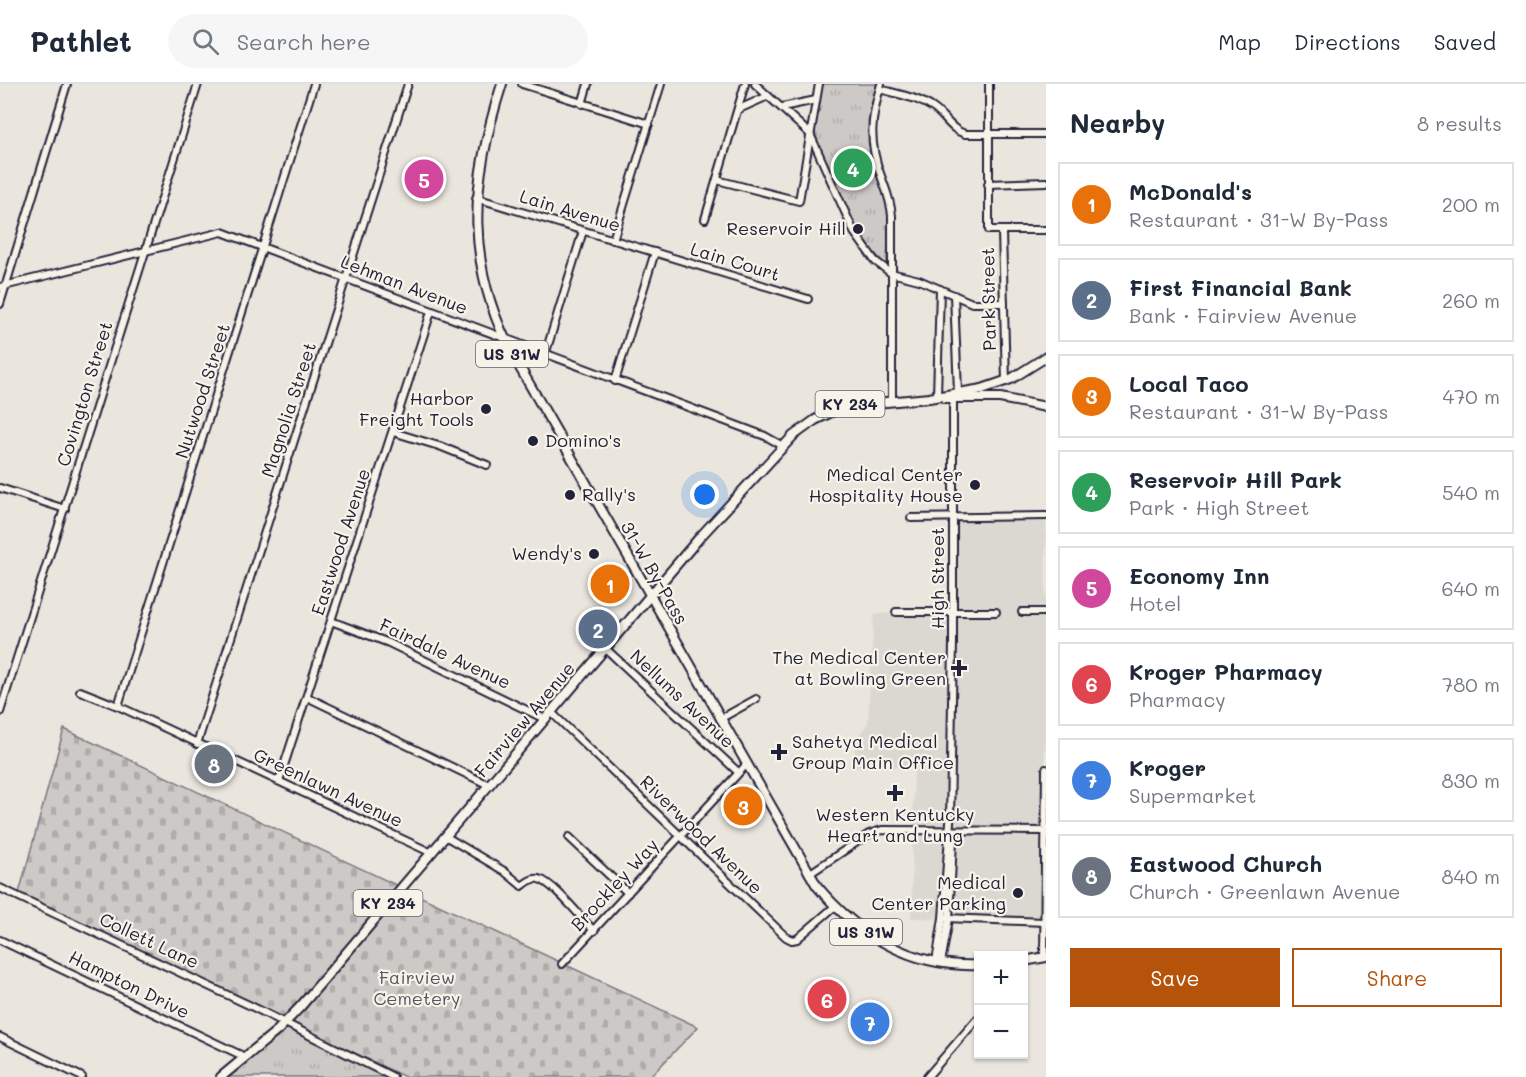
<!DOCTYPE html>
<meta charset="utf-8">
<style>
:root{--surface:#fff;--page:#f6f6f7;--text:#1f2937;--muted:#747a83;--line:#e0e1e3;--accent:#b45309}
body{margin:0;font-family:Mali,sans-serif;background:var(--page);color:var(--text)}
.controls{position:absolute;right:18px;bottom:18px;display:grid;overflow:hidden;border-radius:0px;box-shadow:0 2px 4px #0004}
.controls button{width:54px;height:54px;display:grid;place-items:center;padding:0;border:0;border-bottom:2px solid var(--line);background:var(--surface);color:var(--text);font:30px sans-serif}
.you{position:absolute;left:705px;top:411px;width:21px;height:21px;margin:-15px;border:4px solid #fff;border-radius:50%;background:#1a73e8;box-shadow:0 0 0 9px #1a73e833}
.badge{display:grid;place-items:center;width:39px;height:39px;border-radius:50%;background:var(--accent);color:#fff;font-size:20px;font-weight:700}
.pin{position:absolute;translate:-50% -50%;border:3px solid #fff;box-shadow:0 2px 6px #0006}
.list{margin:0;padding:0;list-style:none}
h2{display:flex;justify-content:space-between;align-items:center;height:78px;margin:0;padding:0 24px;font-size:26px}
h2 small{font-size:20px;font-weight:400;color:var(--muted)}
.list li{display:grid;grid-template-columns:39px 1fr auto;gap:18px;align-items:center;box-sizing:border-box;height:84px;margin:0 12px 12px;padding:0 12px;border:2px solid var(--line);border-radius:0px}
.list b{display:block;font-size:22px;white-space:nowrap}
.list p{margin:0;font-size:20px;white-space:nowrap;color:var(--muted)}
.list em{font-size:20px;font-style:normal;color:var(--muted)}
.actions{display:flex;gap:12px;padding:18px 24px}
.actions a{flex:1;padding:14px 0;border:2px solid var(--accent);border-radius:0px;text-align:center;font-size:21px;color:var(--accent)}
.actions .main{background:var(--accent);color:#fff}
.icon{flex:none;width:33px;height:33px;fill:none;stroke:currentColor;stroke-width:2;stroke-linecap:round;stroke-linejoin:round}
.map{position:relative;flex:none;width:1046px;height:993px;overflow:hidden}
header{display:flex;align-items:center;gap:36px;box-sizing:border-box;height:84px;padding:0 30px;background:var(--surface);border-bottom:2px solid var(--line)}
header strong{font-size:28px}
nav{display:flex;gap:33px;margin-inline-start:auto;font-size:21px}
.search{width:420px;height:54px;background:var(--page);display:flex;align-items:center;gap:15px;box-sizing:border-box;padding:0 21px;border-radius:33px;color:var(--muted);font-size:22px}
main{display:flex}
aside{flex:1;background:var(--surface)}
.map>svg:first-child{display:block}
.built{fill:#dbd8d2}
.cemetery{fill:url(#cemetery-stones);stroke:#787680;stroke-width:1.5}
.park{fill:url(#park-tufts);stroke:#787680;stroke-width:1.5}
.lines{fill:none;stroke-linecap:round;stroke-linejoin:round}
.minor-casing{stroke:#22223b;stroke-width:10}
.major-casing{stroke:#22223b;stroke-width:12}
.minor{stroke:#f7f3e8;stroke-width:6}
.major{stroke:#f7f3e8;stroke-width:8}
.poi-dot{fill:#22223b;stroke:#f7f3e8;stroke-width:2}
.labels{text-anchor:middle;stroke-width:4.5;stroke-linejoin:round;paint-order:stroke}
.shield{fill:#f7f3e8;stroke:#62616f;stroke-width:1.5}
.shield-label{font-size:16px;font-weight:bold;fill:#22223b}
.street-label{font-size:18px;fill:#22223b;stroke:#f7f3e8}
.poi-label{font-size:18px;fill:#22223b;stroke:#f7f3e8;text-anchor:end}
.park-label{font-size:18px;fill:#555465;stroke:#f7f3e8}
</style>
<header>
<strong>Pathlet</strong>
<div class="search"><svg class="icon" aria-label="search" viewBox="0 0 24 24"><circle cx="10" cy="10" r="6"/><path d="M15 15l6 6"/></svg>Search here</div>
<nav><a>Map</a><a>Directions</a><a>Saved</a></nav>
</header>
<main>
<div class="map">
<svg width="1046" height="993" viewBox="0 0 1046 993">
<defs>
<pattern id="cemetery-stones" width="16" height="16" patternUnits="userSpaceOnUse" patternTransform="scale(1.5)"><rect width="16" height="16" fill="#cdc9c6"/><path d="M2 7V4a2 2 0 0 1 4 0v3zM10 15v-3a2 2 0 0 1 4 0v3z" fill="#b0acab"/></pattern>
<pattern id="park-tufts" width="24" height="20" patternUnits="userSpaceOnUse" patternTransform="scale(1.5)"><rect width="24" height="20" fill="#cdc9c6"/><path d="M3 7l-1-3M5 7V3M7 7l1-3M15 17l-1-3M17 17v-4M19 17l1-3" fill="none" stroke="#b0acab"/></pattern>
</defs>
<rect width="100%" height="100%" fill="#eae6de"/>
<filter id="ink" filterUnits="userSpaceOnUse"><feTurbulence type="fractalNoise" baseFrequency=".0167" numOctaves="2"/><feDisplacementMap in="SourceGraphic" scale="12" xChannelSelector="R" yChannelSelector="G"/><feConvolveMatrix kernelMatrix="1 2 1 2 8 2 1 2 1" color-interpolation-filters="sRGB"/></filter>
<g filter="url(#ink)">
<!-- built -->
<path class="built" d="M1046,432L1044,838L911,834L914,683L853,684L856,656L868,638L874,530L953,528V434Z"/>
<!-- cemetery -->
<path class="cemetery" d="M64,645L698,943L650,993H405L19,809Z"/>
<!-- park -->
<g class="park">
<path d="M822,0H877L869,31L870,53L873,76L889,126L887,182L862,156L816,56L815,46Z"/>
<path d="M285,939L391,993H221Z"/>
</g>
<g class="lines">
<!-- minor casing -->
<g class="minor-casing">
<g id="minor">
<path d="M522,0L649,40"/>
<path d="M755,0L810,50L854,148L875,177L891,189L919,196L972,219H1004"/>
<path d="M881,0C871,34 868,57 881,92C886,106 891,117 892,132V316"/>
<path d="M989,0V146H1046"/>
<path d="M880,5C897,10 917,13 933,24C945,32 951,46 965,50H1046"/>
<path d="M582,20L588,0"/>
<path d="M782,23L816,16"/>
<path d="M739,25L768,12"/>
<path d="M717,96L799,117L819,0"/>
<path d="M988,100L1046,98"/>
<path d="M476,114L808,215"/>
<path d="M705,135L745,0"/>
<path d="M1002,148L1006,298"/>
<path d="M613,156L661,0"/>
<path d="M0,203L222,148L765,352L783,362"/>
<path d="M954,211L958,308"/>
<path d="M0,220L67,0"/>
<path d="M545,271L583,147"/>
<path d="M615,297L655,168"/>
<path d="M937,312L940,205"/>
<path d="M393,348L442,363L487,381"/>
<path d="M0,404L65,425"/>
<path d="M911,434L1046,432"/>
<path d="M896,528H996"/>
<path d="M1022,528H1046"/>
<path d="M331,537L389,559L545,635"/>
<path d="M605,564L738,688"/>
<path d="M80,607L118,622L432,769"/>
<path d="M307,613L489,701"/>
<path d="M118,622L314,0"/>
<path d="M0,628L198,0"/>
<path d="M551,628L786,853L792,856L797,855L834,823"/>
<path d="M720,635L756,615"/>
<path d="M197,660L408,0"/>
<path d="M279,697L431,228"/>
<path d="M445,752L504,787L522,802C527,798 532,794 539,795C554,799 582,835 594,847"/>
<path d="M569,753L628,809"/>
<path d="M809,790L869,750L882,746L1046,747"/>
<path d="M0,804L251,922L393,993"/>
<path d="M946,834L1044,838"/>
<path d="M0,856L245,973"/>
<path d="M1044,873L1046,685"/>
<path d="M936,878L943,834L950,738L953,558V314"/>
<path d="M941,879L949,835L953,757L949,746"/>
<path d="M562,880L746,681"/>
<path d="M0,953L82,993"/>
<path d="M927,993L978,934"/>
</g>
</g>
<!-- major casing -->
<g class="major-casing">
<g id="major">
<path d="M502,0C470,99 464,181 515,275L817,802C858,851 913,884 978,881"/>
<path d="M945,314H1000L1046,323"/>
<path d="M1024,877L1046,873"/>
<path d="M221,993L278,946L301,922L700,453L793,352L815,336L844,322L929,314L982,305L1011,295L1046,273"/>
</g>
</g>
<!-- minor -->
<use href="#minor" class="minor"/>
<!-- major -->
<use href="#major" class="major"/>
</g>
</g>
<!-- markers -->
<g class="poi-dot">
<circle cx="858" cy="145" r="6"/>
<circle cx="486" cy="325" r="6"/>
<circle cx="533" cy="357" r="6"/>
<circle cx="975" cy="401" r="6"/>
<circle cx="570" cy="411" r="6"/>
<circle cx="594" cy="470" r="6"/>
<path d="M956 575h6v6h6v6h-6v6h-6v-6h-6v-6h6z"/>
<path d="M776 659h6v6h6v6h-6v6h-6v-6h-6v-6h6z"/>
<path d="M892 700h6v6h6v6h-6v6h-6v-6h-6v-6h6z"/>
<circle cx="1018" cy="809" r="6"/>
</g>
<g class="labels">
<!-- shield labels -->
<g class="shield">
<rect x="476" y="257" width="72" height="26" rx="4.5"/>
<rect x="815.5" y="307" width="69" height="26" rx="4.5"/>
<rect x="353.5" y="806" width="69" height="26" rx="4.5"/>
<rect x="830" y="835" width="72" height="26" rx="4.5"/>
</g>
<g class="shield-label">
<text x="512" y="276">US 31W</text>
<text x="850" y="326">KY 234</text>
<text x="388" y="825">KY 234</text>
<text x="866" y="854">US 31W</text>
</g>
<!-- street labels -->
<g class="street-label">
<text transform="translate(570 127) rotate(17)" y="6">Lain Avenue</text>
<text transform="translate(735 178) rotate(17)" y="6">Lain Court</text>
<text transform="translate(404 201) rotate(21)" y="6">Lehman Avenue</text>
<text transform="translate(989 215) rotate(-91)" y="6">Park Street</text>
<text transform="translate(203 307) rotate(-72)" y="6">Nutwood Street</text>
<text transform="translate(85 310) rotate(-73)" y="6">Covington Street</text>
<text transform="translate(289 326) rotate(-72)" y="6">Magnolia Street</text>
<text transform="translate(341 458) rotate(-72)" y="6">Eastwood Avenue</text>
<text transform="translate(654 489) rotate(60)" y="6">31-W By-Pass</text>
<text transform="translate(938 494) rotate(-90)" y="6">High Street</text>
<text transform="translate(445 570) rotate(25)" y="6">Fairdale Avenue</text>
<text transform="translate(682 615) rotate(43)" y="6">Nellums Avenue</text>
<text transform="translate(525 636) rotate(-50)" y="6">Fairview Avenue</text>
<text transform="translate(328 704) rotate(25)" y="6">Greenlawn Avenue</text>
<text transform="translate(701 751) rotate(44)" y="6">Riverwood Avenue</text>
<text transform="translate(615 801) rotate(-47)" y="6">Brockley Way</text>
<text transform="translate(149 857) rotate(25)" y="6">Collett Lane</text>
<text transform="translate(129 901) rotate(26)" y="6">Hampton Drive</text>
</g>
<!-- poi labels -->
<g class="poi-label">
<text x="846" y="151">Reservoir Hill</text>
<text x="474" y="321">Harbor<tspan x="474" dy="21">Freight Tools</tspan></text>
<text x="545" y="363" text-anchor="start">Domino's</text>
<text x="963" y="397">Medical Center<tspan x="963" dy="21">Hospitality House</tspan></text>
<text x="582" y="417" text-anchor="start">Rally's</text>
<text x="582" y="476">Wendy's</text>
<text x="946" y="580">The Medical Center<tspan x="946" dy="21">at Bowling Green</tspan></text>
<text x="792" y="664" text-anchor="start">Sahetya Medical<tspan x="792" dy="21">Group Main Office</tspan></text>
<text x="895" y="737" text-anchor="middle">Western Kentucky<tspan x="895" dy="21">Heart and Lung</tspan></text>
<text x="1006" y="805">Medical<tspan x="1006" dy="21">Center Parking</tspan></text>
</g>
<!-- park labels -->
<g class="park-label">
<text x="417" y="900">Fairview<tspan x="417" dy="21">Cemetery</tspan></text>
</g>
</g>
</svg>
<div class="controls">
<button>+</button>
<button>−</button>
</div>
<div class="you"></div>
<div class="pin badge" style="left:610px;top:500px;background:#e8710a">1</div>
<div class="pin badge" style="left:598px;top:545px;background:#5c6f8a">2</div>
<div class="pin badge" style="left:743px;top:722px;background:#e8710a">3</div>
<div class="pin badge" style="left:853px;top:84px;background:#2e9e5b">4</div>
<div class="pin badge" style="left:424px;top:95px;background:#d1479c">5</div>
<div class="pin badge" style="left:827px;top:915px;background:#e0444e">6</div>
<div class="pin badge" style="left:870px;top:938px;background:#3f7fe0">7</div>
<div class="pin badge" style="left:214px;top:680px;background:#6b7280">8</div>
</div>
<aside>
<h2>Nearby<small>8 results</small></h2>
<ul class="list">
<li><span class="badge" style="background:#e8710a">1</span><div><b>McDonald's</b><p>Restaurant · 31-W By-Pass</p></div><em>200 m</em></li>
<li><span class="badge" style="background:#5c6f8a">2</span><div><b>First Financial Bank</b><p>Bank · Fairview Avenue</p></div><em>260 m</em></li>
<li><span class="badge" style="background:#e8710a">3</span><div><b>Local Taco</b><p>Restaurant · 31-W By-Pass</p></div><em>470 m</em></li>
<li><span class="badge" style="background:#2e9e5b">4</span><div><b>Reservoir Hill Park</b><p>Park · High Street</p></div><em>540 m</em></li>
<li><span class="badge" style="background:#d1479c">5</span><div><b>Economy Inn</b><p>Hotel</p></div><em>640 m</em></li>
<li><span class="badge" style="background:#e0444e">6</span><div><b>Kroger Pharmacy</b><p>Pharmacy</p></div><em>780 m</em></li>
<li><span class="badge" style="background:#3f7fe0">7</span><div><b>Kroger</b><p>Supermarket</p></div><em>830 m</em></li>
<li><span class="badge" style="background:#6b7280">8</span><div><b>Eastwood Church</b><p>Church · Greenlawn Avenue</p></div><em>840 m</em></li>
</ul>
<div class="actions"><a class="main">Save</a><a>Share</a></div>
</aside>
</main>
